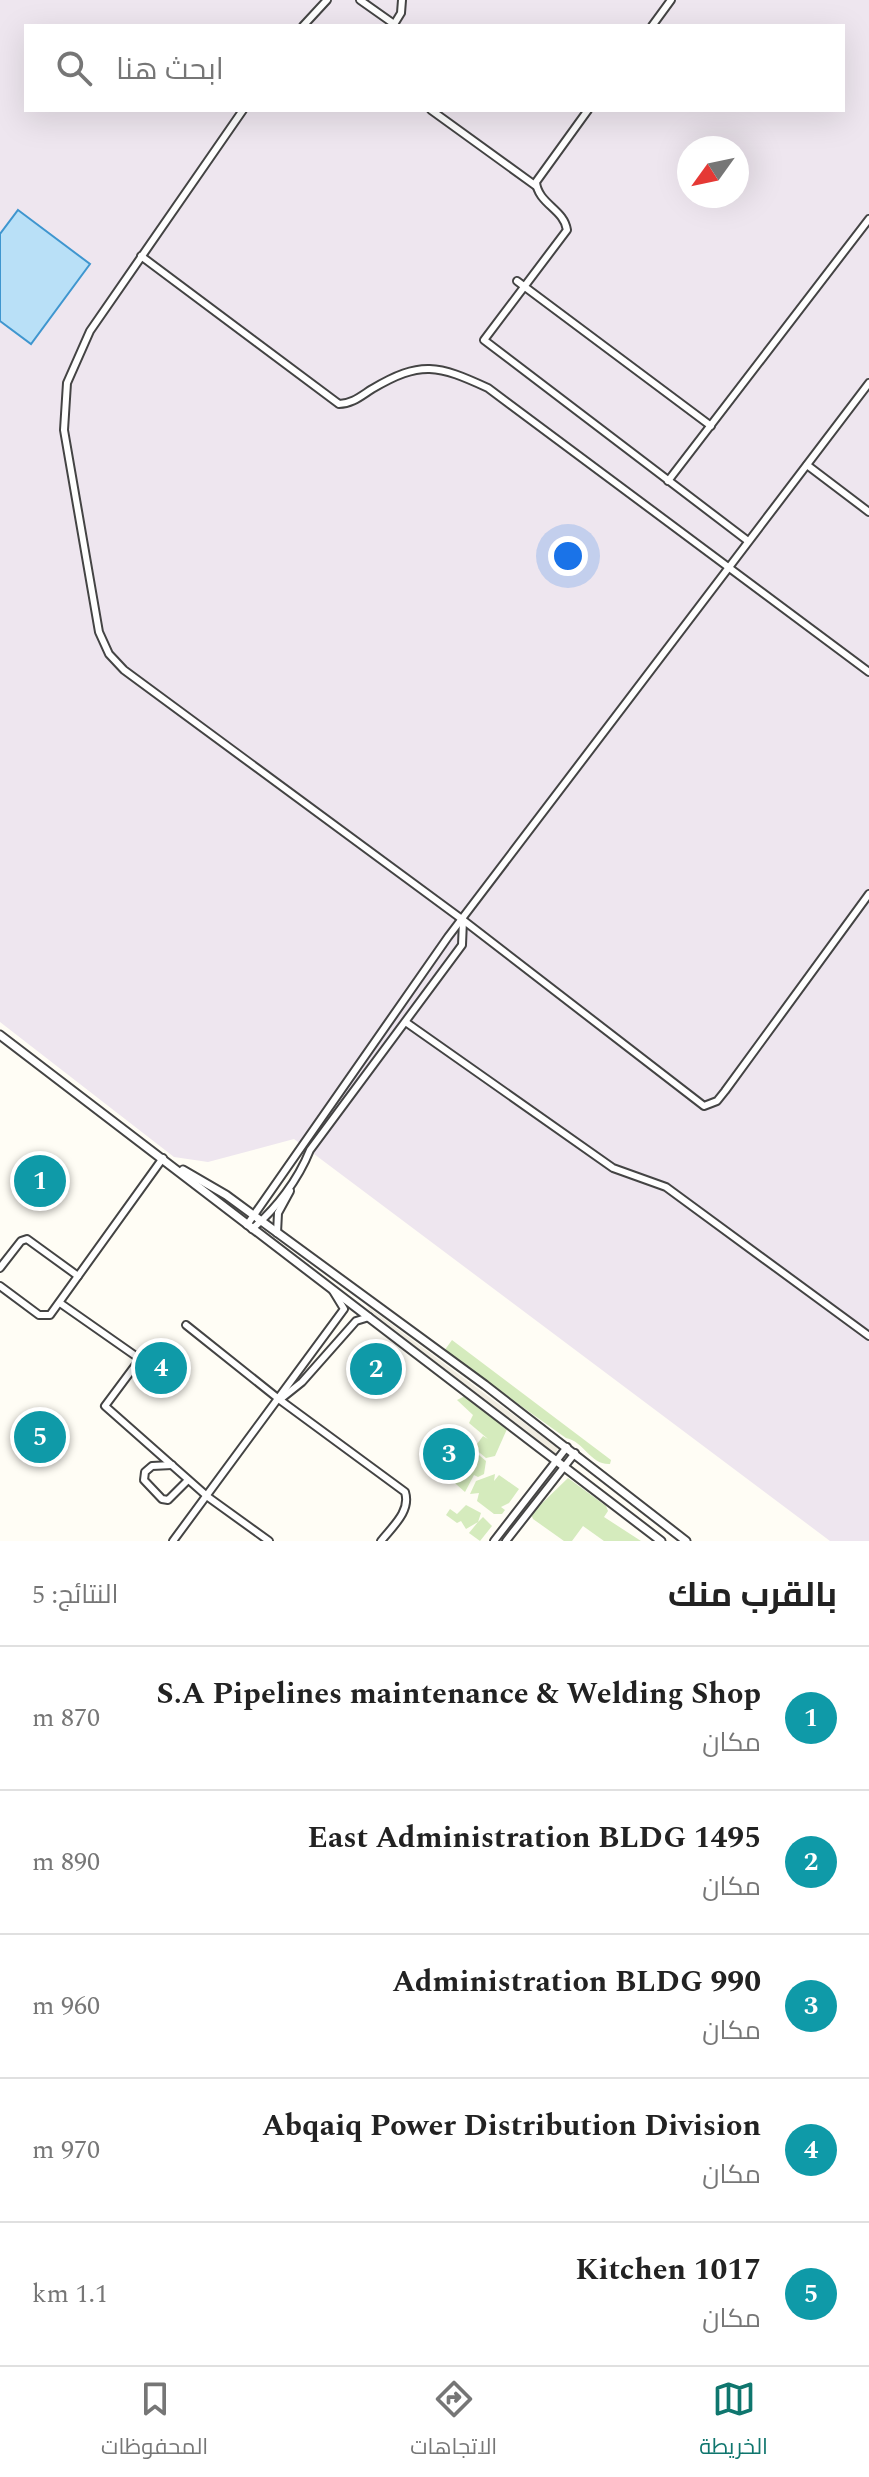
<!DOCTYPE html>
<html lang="ar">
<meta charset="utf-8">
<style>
:root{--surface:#fff;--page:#f2f2f2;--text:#222;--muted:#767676;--line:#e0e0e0;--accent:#0f766e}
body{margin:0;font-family:Spectral,Cairo,serif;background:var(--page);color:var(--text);direction:rtl}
.compass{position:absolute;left:677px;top:136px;width:72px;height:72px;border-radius:50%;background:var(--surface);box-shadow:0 8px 32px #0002;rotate:237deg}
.you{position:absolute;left:568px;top:556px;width:28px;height:28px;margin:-20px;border:6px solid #fff;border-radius:50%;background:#1a73e8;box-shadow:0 0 0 12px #1a73e833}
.badge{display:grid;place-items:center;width:52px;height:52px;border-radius:50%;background:var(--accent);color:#fff;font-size:26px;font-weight:700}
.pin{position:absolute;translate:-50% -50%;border:4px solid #fff;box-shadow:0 2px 8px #0006}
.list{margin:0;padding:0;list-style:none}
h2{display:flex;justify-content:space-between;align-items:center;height:104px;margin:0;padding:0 32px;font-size:34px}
h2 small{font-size:26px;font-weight:400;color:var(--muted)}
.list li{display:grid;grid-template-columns:52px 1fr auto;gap:24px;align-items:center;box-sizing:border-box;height:144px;padding:0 32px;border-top:2px solid var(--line)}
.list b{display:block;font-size:30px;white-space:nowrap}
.list p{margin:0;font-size:26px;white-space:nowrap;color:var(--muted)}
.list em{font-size:26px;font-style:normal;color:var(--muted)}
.icon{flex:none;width:44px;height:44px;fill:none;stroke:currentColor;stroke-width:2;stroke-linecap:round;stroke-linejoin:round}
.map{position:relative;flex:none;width:869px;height:1541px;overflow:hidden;direction:ltr}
.search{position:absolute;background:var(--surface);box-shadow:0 8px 32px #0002;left:24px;right:24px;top:24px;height:88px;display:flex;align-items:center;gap:20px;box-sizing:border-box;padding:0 28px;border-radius:0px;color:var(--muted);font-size:30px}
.sheet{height:824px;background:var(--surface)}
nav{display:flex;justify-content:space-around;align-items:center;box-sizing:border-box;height:112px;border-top:2px solid var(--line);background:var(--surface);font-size:22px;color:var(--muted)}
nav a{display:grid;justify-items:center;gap:4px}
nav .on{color:var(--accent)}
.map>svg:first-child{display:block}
.industrial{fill:#eee6ef;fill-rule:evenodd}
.green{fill:#d5ebbd}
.plaza{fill:#f1ede2}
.water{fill:#b9e0f7;stroke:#3f96cf;stroke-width:2}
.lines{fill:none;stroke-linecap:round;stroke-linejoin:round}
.minor-casing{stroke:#444;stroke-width:10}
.tertiary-casing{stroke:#444;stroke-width:11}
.minor{stroke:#fff;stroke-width:6}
.tertiary{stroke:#fff;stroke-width:7}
</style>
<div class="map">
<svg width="869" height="1541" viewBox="0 0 869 1541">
<rect width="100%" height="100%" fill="#fffdf5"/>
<!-- industrial -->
<path class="industrial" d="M0,0H869V1541H830L294,1139L208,1162L174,1157L0,1022ZM26,26H843V110H26ZM689,148H737V196H689Z"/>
<!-- green -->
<g class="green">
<path d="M452,1340L611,1460L610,1464C590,1465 585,1442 566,1438L444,1351Z"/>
<path d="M465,1396L507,1429L495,1456L486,1458L474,1448L483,1436L488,1439L469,1423L473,1415L457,1400Z"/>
<path d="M473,1450L486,1461L484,1474L478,1477L474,1475L465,1492L448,1477L460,1463L463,1465L462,1462Z"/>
<path d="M495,1474L494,1481L499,1475L519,1489L509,1503L501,1507L505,1510L502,1514H494L477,1501L479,1493L470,1494L476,1481Z"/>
<path d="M568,1478L606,1506L608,1511L604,1517L641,1541H604L583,1526L572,1541H564L533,1519L531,1514Z"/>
<path d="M466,1505L481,1513L478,1522L483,1517L492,1526L480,1541L469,1533L478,1522L466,1529L461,1521L457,1523L446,1515L450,1509L457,1514Z"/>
</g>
<!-- plaza -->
<path class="plaza" d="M368,1307L558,1448L555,1455L369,1310Z"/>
<!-- water -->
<path class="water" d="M18,210L90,264L31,344L0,321V234Z"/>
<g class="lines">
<!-- minor casing -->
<g class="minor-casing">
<g id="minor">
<path d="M360,0L394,24"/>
<path d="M303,26L327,0"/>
<path d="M393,26L401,13L402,0"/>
<path d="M652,26L671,0"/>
<path d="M243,110L90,331L67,383L64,430L99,632L109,654L124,670L463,920L704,1106L717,1101L725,1091L869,894"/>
<path d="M431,110L536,186"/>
<path d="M588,110L536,182C538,204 564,209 567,230L484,340L748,541"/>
<path d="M141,256L339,404C352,404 361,396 372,389C421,360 438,365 488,388L869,672"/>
<path d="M517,281L711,426"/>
<path d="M807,465L869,512"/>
<path d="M668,481L869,219"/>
<path d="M407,1023L613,1168L666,1187L869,1336"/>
<path d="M247,1225L448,937L869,383"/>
<path d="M252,1229C276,1209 298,1180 310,1150L462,945L463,920"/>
<path d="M277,1233L278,1213L290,1191"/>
<path d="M0,1268L21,1241L27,1239L78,1276"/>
<path d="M0,1286L39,1315H50L163,1158"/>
<path d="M60,1303L140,1359L105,1406L208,1497L269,1541"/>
<path d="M186,1325L280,1400L405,1492C411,1511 393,1526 381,1541"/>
<path d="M282,1398L302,1382L356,1321L369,1317"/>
<path d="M172,1465L152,1466L145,1472L144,1480L162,1499L168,1500L188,1480"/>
<path d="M173,1541L344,1309L333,1291"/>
<path d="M494,1541L567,1447"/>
<path d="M506,1541L575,1453"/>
</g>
</g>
<!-- tertiary casing -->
<g class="tertiary-casing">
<g id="tertiary">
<path d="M0,1035L661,1541"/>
<path d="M183,1170L226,1195L485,1385L686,1541"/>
</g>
</g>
<!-- minor -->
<use href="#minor" class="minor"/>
<!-- tertiary -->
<use href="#tertiary" class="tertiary"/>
</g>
</svg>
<svg class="compass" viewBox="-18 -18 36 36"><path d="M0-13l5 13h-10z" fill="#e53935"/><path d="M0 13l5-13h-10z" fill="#767676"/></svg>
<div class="you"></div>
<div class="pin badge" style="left:40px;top:1181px;background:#0f9aa8">1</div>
<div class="pin badge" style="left:376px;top:1369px;background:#0f9aa8">2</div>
<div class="pin badge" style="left:449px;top:1454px;background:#0f9aa8">3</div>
<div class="pin badge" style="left:161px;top:1368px;background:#0f9aa8">4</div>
<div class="pin badge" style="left:40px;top:1437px;background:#0f9aa8">5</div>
<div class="search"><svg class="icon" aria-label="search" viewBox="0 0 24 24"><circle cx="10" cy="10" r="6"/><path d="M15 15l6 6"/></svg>ابحث هنا</div>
</div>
<section class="sheet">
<h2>بالقرب منك<small>النتائج: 5</small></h2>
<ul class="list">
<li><span class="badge" style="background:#0f9aa8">1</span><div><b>S.A Pipelines maintenance &amp; Welding Shop</b><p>مكان</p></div><em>870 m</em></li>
<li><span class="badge" style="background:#0f9aa8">2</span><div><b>1495 East Administration BLDG</b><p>مكان</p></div><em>890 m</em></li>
<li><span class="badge" style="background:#0f9aa8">3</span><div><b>990 Administration BLDG</b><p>مكان</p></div><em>960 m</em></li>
<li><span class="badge" style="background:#0f9aa8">4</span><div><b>Abqaiq Power Distribution Division</b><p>مكان</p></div><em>970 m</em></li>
<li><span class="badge" style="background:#0f9aa8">5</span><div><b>1017 Kitchen</b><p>مكان</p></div><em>1.1 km</em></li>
</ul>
</section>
<nav>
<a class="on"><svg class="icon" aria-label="map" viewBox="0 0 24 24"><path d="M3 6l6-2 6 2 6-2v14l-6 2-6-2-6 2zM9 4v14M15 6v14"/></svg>الخريطة</a>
<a><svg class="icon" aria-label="directions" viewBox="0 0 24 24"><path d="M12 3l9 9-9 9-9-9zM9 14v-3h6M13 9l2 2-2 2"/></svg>الاتجاهات</a>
<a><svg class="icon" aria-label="saved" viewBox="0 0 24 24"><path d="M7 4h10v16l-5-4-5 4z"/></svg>المحفوظات</a>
</nav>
